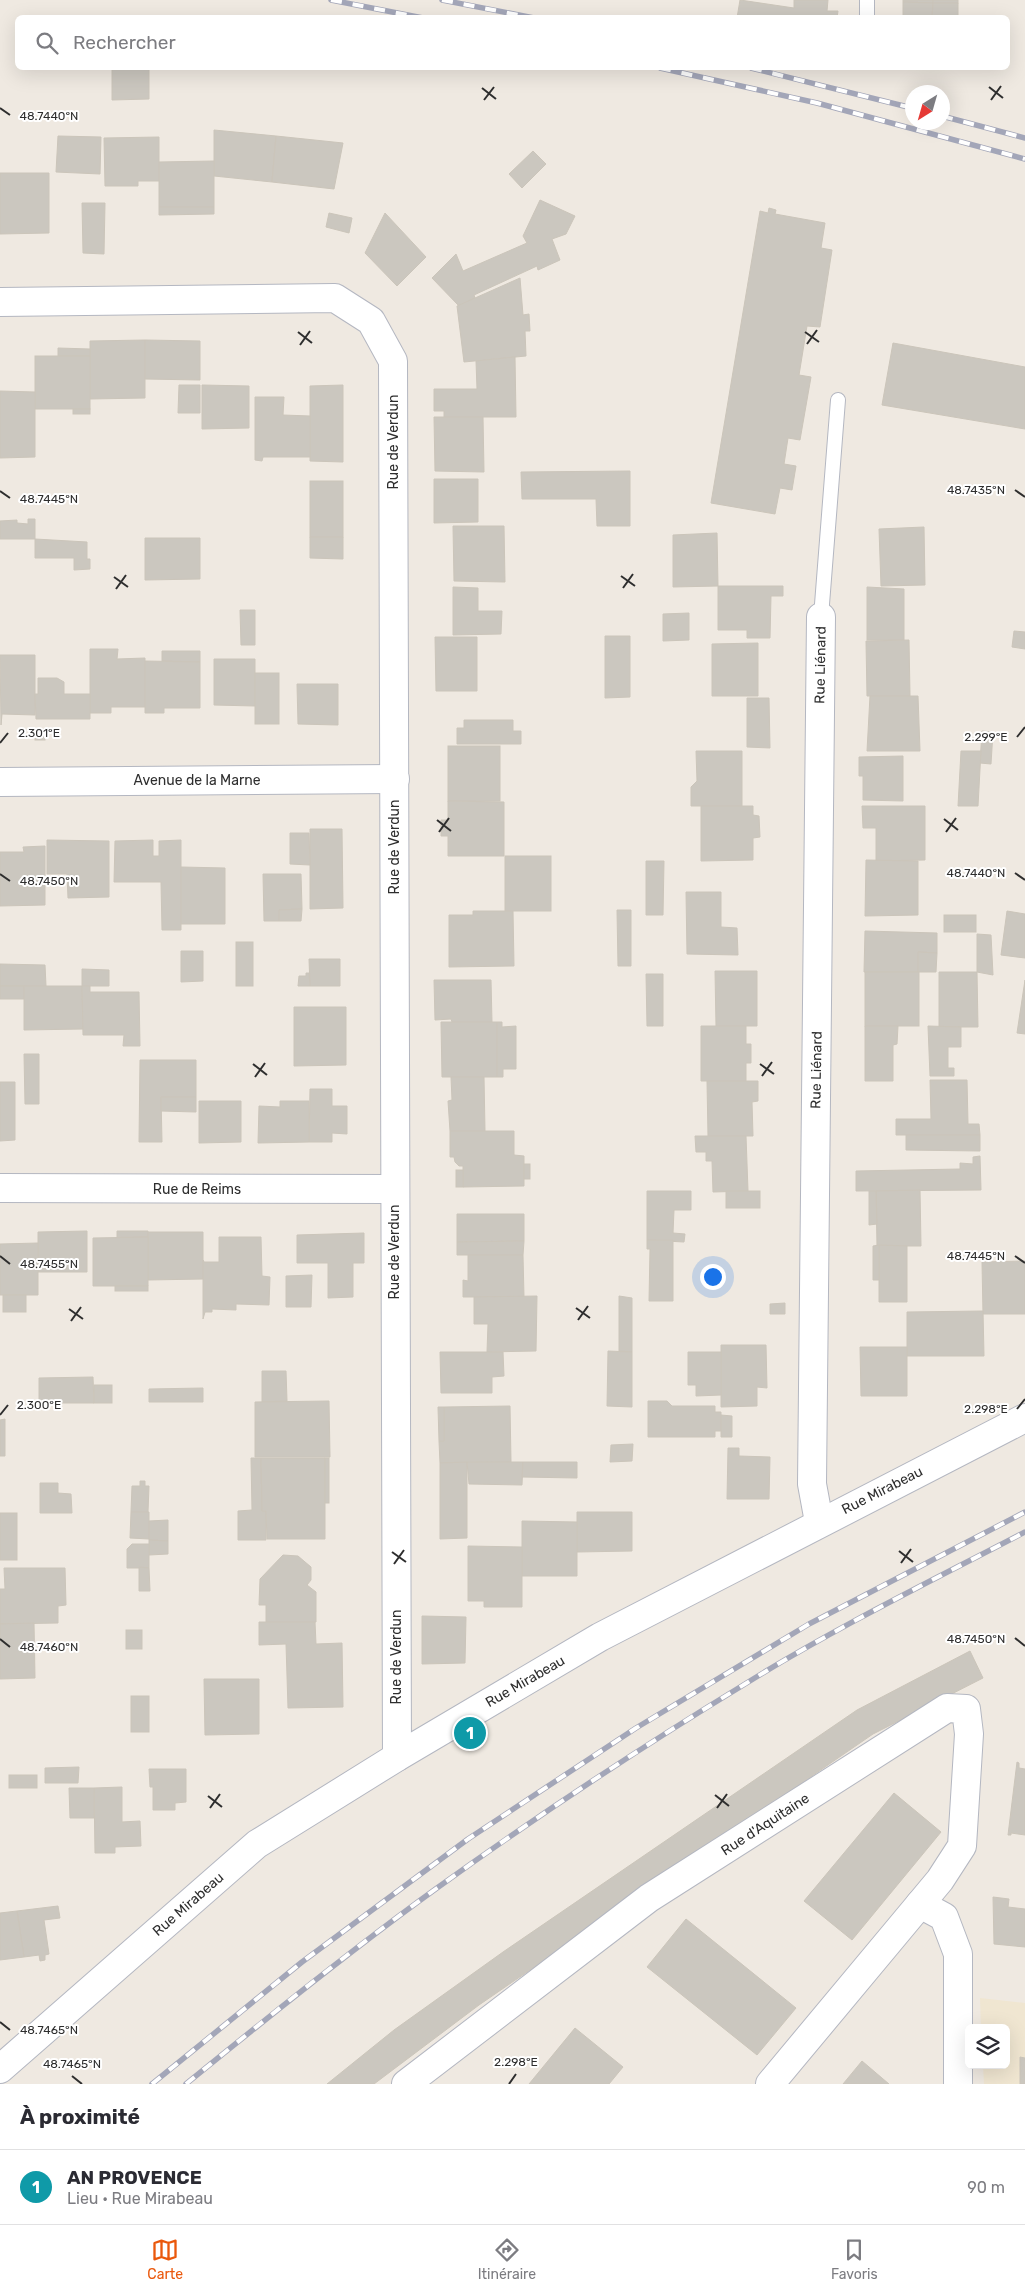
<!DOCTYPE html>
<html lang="fr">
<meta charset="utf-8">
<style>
:root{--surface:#fff;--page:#f2f2f3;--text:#2b2b33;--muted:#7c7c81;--line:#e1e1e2;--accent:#ea580c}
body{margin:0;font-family:Rubik,sans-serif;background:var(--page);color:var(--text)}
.controls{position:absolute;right:15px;bottom:15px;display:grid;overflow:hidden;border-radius:8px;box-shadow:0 5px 20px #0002}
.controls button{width:45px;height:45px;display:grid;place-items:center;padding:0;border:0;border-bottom:1px solid var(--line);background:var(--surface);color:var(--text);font:25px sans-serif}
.compass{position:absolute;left:905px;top:85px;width:45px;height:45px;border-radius:50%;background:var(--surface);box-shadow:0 5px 20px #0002;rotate:217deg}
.you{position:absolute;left:712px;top:1276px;width:18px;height:18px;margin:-12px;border:4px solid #fff;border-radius:50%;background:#1a73e8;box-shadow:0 0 0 8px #1a73e833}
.badge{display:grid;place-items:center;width:32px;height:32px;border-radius:50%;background:var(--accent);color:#fff;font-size:16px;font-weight:700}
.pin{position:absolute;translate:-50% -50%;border:2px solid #fff;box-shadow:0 1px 5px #0006}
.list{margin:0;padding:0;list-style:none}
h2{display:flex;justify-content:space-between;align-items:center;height:65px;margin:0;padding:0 20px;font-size:21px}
h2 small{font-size:16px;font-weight:400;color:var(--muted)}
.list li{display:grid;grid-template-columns:32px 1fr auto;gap:15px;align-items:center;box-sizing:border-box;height:75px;padding:0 20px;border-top:1px solid var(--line)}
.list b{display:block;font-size:19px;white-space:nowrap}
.list p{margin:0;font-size:16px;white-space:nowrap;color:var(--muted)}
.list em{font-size:16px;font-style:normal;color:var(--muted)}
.icon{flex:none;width:28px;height:28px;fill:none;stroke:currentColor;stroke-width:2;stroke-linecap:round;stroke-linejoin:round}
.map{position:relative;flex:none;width:1025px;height:2084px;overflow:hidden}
.search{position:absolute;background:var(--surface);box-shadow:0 5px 20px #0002;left:15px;right:15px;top:15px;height:55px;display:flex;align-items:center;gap:12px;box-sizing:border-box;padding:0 18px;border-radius:8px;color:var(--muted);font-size:19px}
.sheet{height:140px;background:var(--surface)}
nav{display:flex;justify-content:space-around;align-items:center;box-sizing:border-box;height:70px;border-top:1px solid var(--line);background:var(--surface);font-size:14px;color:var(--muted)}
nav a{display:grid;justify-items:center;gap:2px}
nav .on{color:var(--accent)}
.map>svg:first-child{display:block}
.education{fill:#f0e6d1}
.building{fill:#cbc7bf;stroke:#cbc5ba}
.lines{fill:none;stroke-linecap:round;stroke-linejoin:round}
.lane-casing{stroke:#b4b7c1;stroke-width:16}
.street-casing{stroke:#b4b7c1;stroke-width:30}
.lane{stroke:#fff;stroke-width:14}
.street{stroke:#fff;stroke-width:28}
.rail-casing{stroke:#a3a6b8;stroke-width:5.5}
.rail{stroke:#fff;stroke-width:4;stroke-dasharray:11;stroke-linecap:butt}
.ticks{fill:none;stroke:#2e2e2e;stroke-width:2}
.labels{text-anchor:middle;stroke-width:4;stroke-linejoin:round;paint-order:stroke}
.street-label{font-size:14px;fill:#2e2e2e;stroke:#fff}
.ticks-label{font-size:12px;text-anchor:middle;fill:#2e2e2e;stroke:#fff;stroke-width:4;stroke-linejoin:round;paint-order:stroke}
</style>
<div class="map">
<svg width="1025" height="2084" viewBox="0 0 1025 2084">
<rect width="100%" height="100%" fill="#efe9e1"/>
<!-- education -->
<path class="education" d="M980,1998L1025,2003V2084H984L983,2065H1006V2028H981Z"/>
<!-- building -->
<g class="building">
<path d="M740,0L794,8V0H828L827,11H838L837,18H737Z"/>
<path d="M903,0H933V3L903,2Z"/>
<rect x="933" y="0" width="25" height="3"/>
<path d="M903,2L933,3L932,18H903Z"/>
<path d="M933,3H958V18H932Z"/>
<path d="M112,68H149V99L112,100Z"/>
<path d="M214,130L276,136L272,182L214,176Z"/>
<path d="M58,136L101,137L100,174L56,172Z"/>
<path d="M276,136L343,143L334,189L272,182Z"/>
<path d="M159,137V181H138V186H105L104,138Z"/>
<path d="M533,151L546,164L522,188L509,174Z"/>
<path d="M214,161V207H159V162Z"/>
<path d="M0,173H49V233L0,234Z"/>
<path d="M540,200L575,216L566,234L552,239L560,260L538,270L537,266L474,295L475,298L459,306L432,278L456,254L463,271L527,243L523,236Z"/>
<path d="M82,203H105L104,254L83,253Z"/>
<path d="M159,207H214V214L159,215Z"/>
<path d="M769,208L776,210L775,214L825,223L821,248L832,250L820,327L807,326L799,375L811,377L800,440L788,438L784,464L796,466L792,490L780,488L775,514L711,503L760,211L768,213Z"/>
<path d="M329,213L352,218L349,233L326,227Z"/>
<path d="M385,213L426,257L397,286L365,253Z"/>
<path d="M520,278L523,315L529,314L530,331H525L526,356L464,362L457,306Z"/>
<path d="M145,340V398L90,399V341Z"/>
<path d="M145,340L200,341V380L145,379Z"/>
<path d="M893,343L1025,367V429L882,405Z"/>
<path d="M58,348L90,349V356H58Z"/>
<rect x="35" y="356" width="55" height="53"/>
<path d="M515,357L516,417H444V411H434V389H477L476,361Z"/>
<path d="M179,385H200V413H178Z"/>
<path d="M202,385L249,386V428L202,429Z"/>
<path d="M343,385V462L310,461V386Z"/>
<path d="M0,391L35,392V457L0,458Z"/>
<path d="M255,397H284L283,415L310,416V457H263L262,461L255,460Z"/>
<rect x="73" y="409" width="17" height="5"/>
<path d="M434,417H483L484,472L435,471Z"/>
<path d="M630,471V526H597L596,499H522L521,472Z"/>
<path d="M434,479H478V522L434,523Z"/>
<rect x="310" y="481" width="33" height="56"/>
<path d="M28,519H35V539H0V521L17,520V523L28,524Z"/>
<path d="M453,526H504L505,582L454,581Z"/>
<path d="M924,527L925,585L881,586L879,529Z"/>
<path d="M717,533L718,586L673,587V535Z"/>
<path d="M310,537H343V559L310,558Z"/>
<path d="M145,538H200V579L145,580Z"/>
<path d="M35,539L87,542V559H90V569L74,570V558H35Z"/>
<path d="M718,586H783V596H771L770,638H747V630H718Z"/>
<path d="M453,587L478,588V611H502L501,634L453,635Z"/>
<path d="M867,587L904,589V640H867Z"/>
<path d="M240,610H255V645H241Z"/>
<path d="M689,613V640L663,641V614Z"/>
<path d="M1014,631L1025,632V649L1012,647Z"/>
<path d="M605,636H630V697L605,698Z"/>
<path d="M435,637H477V691H436Z"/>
<path d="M909,640L910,696H867L866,641Z"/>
<path d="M758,643V696H712V644Z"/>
<path d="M90,649H118L117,659L145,658V707H111V713H90Z"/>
<path d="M162,651H200V662L162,661Z"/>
<path d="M0,655H35V715L2,714L1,725Z"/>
<path d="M214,659H255V706L214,705Z"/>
<path d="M145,661L200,662V708H164V713H145Z"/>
<rect x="255" y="673" width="24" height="51"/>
<path d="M38,678H57L64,682V694H90V719H36L35,694H38Z"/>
<path d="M297,684H338V725L298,724Z"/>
<path d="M870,696H918L920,751H867Z"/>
<path d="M747,698H769L770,748L747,747Z"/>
<path d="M464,720H513V731H521V744H457V728H464Z"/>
<rect x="35" y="729" width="10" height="11"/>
<path d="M982,731L993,732L991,764L980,763Z"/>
<rect x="448" y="746" width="52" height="55"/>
<path d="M696,751H742V806H691V787L697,781Z"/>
<path d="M961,751H981L978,806H958Z"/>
<path d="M903,756V801L863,800V776H859V757Z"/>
<path d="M448,801L504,802V856H448V836H441V820H448Z"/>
<path d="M701,806H753V815L759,816L760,837L753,838V860L701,861Z"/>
<path d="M862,806H925V860L876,861V828H863Z"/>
<path d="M310,829H342L343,908L310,909Z"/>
<path d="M290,833H309L310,865L290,864Z"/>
<path d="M47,840L109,841V897L68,898L67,874H47Z"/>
<path d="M153,840V856H159V841L181,840V930H162L161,882H114L115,841Z"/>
<path d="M45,846V905L0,906V852H24L23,847Z"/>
<rect x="505" y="856" width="46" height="55"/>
<path d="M866,860L918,861V915L865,916Z"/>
<path d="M646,861H664L663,915H646Z"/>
<path d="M181,867L225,868V924H181Z"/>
<path d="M263,874H301L302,909L279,910V921H264Z"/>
<path d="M686,892H721V927L737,928L738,955L687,954Z"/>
<path d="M302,909L301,921H279V910Z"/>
<path d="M617,910H631V966H618Z"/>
<path d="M473,911H513L514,966L449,967V915H473Z"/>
<path d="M1007,911L1025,914V958L1001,955Z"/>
<rect x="944" y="915" width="32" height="17"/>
<path d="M865,931L937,933V953L918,952V972H864Z"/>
<path d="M977,934L991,935L993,975L977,972Z"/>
<rect x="236" y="942" width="17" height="44"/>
<path d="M181,951H203V981L181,982Z"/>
<path d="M918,952L937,953L936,972H918Z"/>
<path d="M309,959H340V986H310Z"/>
<path d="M0,964L45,965L46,986H0Z"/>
<path d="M82,969L109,970V986H82Z"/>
<path d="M715,971H757V1026H716Z"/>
<rect x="865" y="972" width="54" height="54"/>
<path d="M939,972H977L978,1027H939Z"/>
<path d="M306,973H309L310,986H298L299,976H306Z"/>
<path d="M646,974H663V1026H647Z"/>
<path d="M434,980H491L492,1022H452L451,1019L435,1020Z"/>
<path d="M1025,980V1034L1017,1033Z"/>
<rect x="0" y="986" width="24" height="13"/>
<path d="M24,986H82L83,1029L24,1030Z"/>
<path d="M82,986H90V992H139L140,1046H123L124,1035H83Z"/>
<path d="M294,1007H346V1065L294,1066Z"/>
<path d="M441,1022H497V1077H442Z"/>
<path d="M497,1022H502V1027L516,1026V1069H503V1077H497Z"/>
<path d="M701,1026H746V1044H751V1063H746V1081H701Z"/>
<path d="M865,1026H898L897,1044L893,1045V1081H865Z"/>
<path d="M928,1026L961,1027V1047H948V1068H954V1076H930Z"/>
<path d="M24,1054H39V1104H25Z"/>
<path d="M140,1060H196V1097H161L162,1142H139Z"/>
<path d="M451,1077H484L485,1131H450L448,1101L452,1100Z"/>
<path d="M930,1080H967L968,1124H979L980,1135H896V1119H931Z"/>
<path d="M707,1081H758V1101L752,1102L753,1136H708Z"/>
<path d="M0,1082H15V1140L0,1141Z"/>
<path d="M310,1089H332V1106H347V1134L332,1133V1142H309Z"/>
<path d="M161,1097H196V1112L161,1111Z"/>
<path d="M199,1101H241V1142L199,1143Z"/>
<path d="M280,1101H309V1142L258,1143L259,1106L280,1107Z"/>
<path d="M450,1131H514V1155L524,1156V1186L463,1187V1166H459L455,1162L454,1157H450Z"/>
<path d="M906,1135H980V1151L906,1150Z"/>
<path d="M695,1136H746L748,1191L713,1192L712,1161H706V1152H696Z"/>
<path d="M980,1156L981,1190L856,1191V1171L960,1169V1163L973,1164V1157Z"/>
<rect x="524" y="1164" width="6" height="15"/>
<rect x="456" y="1170" width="7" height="17"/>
<path d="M920,1190L921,1246H877L876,1191Z"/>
<path d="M647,1191H691V1210H674L673,1233L685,1234L684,1242L647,1240Z"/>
<rect x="726" y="1191" width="34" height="17"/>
<path d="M869,1191H876L877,1224L869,1225Z"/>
<path d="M457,1214H524V1241L457,1242Z"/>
<path d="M87,1231V1272H38V1232Z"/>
<path d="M117,1231H148V1237L117,1238Z"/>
<path d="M148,1232H203V1279L148,1280Z"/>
<path d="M364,1233V1263H353V1297L328,1298V1263H297V1235Z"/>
<path d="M148,1237V1286H93V1238Z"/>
<path d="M219,1237H261L262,1276L270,1277L269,1305L236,1304V1310L212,1309V1312H205L203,1319V1260L204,1262H219Z"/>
<path d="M647,1240H673V1301H649L650,1249H647Z"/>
<path d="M524,1241L523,1255H457V1242Z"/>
<path d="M38,1243V1295H0V1244Z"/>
<path d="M879,1245L907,1246V1302H879Z"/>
<path d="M879,1245V1280H873V1246Z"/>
<path d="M468,1255H523L524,1297H463V1280L468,1281Z"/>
<path d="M1025,1261V1314H983L982,1262Z"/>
<path d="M312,1275L311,1307H286V1276Z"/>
<rect x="115" y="1286" width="33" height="5"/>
<rect x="3" y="1295" width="23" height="17"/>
<path d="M537,1296L536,1351L487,1352L488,1324H474V1297Z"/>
<path d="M619,1296L632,1298V1352L619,1351Z"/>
<path d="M785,1303V1314H770V1304Z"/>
<path d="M983,1311L984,1356H907V1312Z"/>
<path d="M721,1345H766L767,1388L757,1387V1406L721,1407Z"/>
<path d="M860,1347H907V1396H861Z"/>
<path d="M608,1351L632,1352V1407L607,1406Z"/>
<path d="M440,1352H503L504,1376L492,1377V1393H441Z"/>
<path d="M688,1352H721V1395L696,1396V1385H688Z"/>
<path d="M262,1371H286L287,1401L262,1402Z"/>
<path d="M93,1377L94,1403H39V1378Z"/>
<rect x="94" y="1385" width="18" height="18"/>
<path d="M203,1388V1402H149V1389Z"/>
<path d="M329,1401L330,1457H255V1402Z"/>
<path d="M648,1401H667L672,1406H715V1412H721V1431H715V1437H648Z"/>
<path d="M510,1406L511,1462L440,1463L439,1441H444V1407Z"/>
<path d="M438,1407H444V1441H439Z"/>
<path d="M721,1415L732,1416V1437H721Z"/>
<path d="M5,1419V1456H0V1420Z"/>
<path d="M633,1444L632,1461L610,1462L611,1445Z"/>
<path d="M728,1448H739V1456L770,1457L769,1499H727Z"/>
<path d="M251,1458H261L262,1511H266V1540H238V1511L252,1510Z"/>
<path d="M261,1458H325V1539H267L266,1511H262Z"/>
<rect x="325" y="1458" width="4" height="45"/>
<path d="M467,1462V1538L440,1539V1463Z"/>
<path d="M467,1462H523L522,1485L469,1484Z"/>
<path d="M523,1462H577V1478L522,1477Z"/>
<path d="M140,1481H145V1486H149L148,1512H131L132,1486H140Z"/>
<path d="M40,1483H58V1493L71,1494L72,1513H40Z"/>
<path d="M131,1512H149V1539L130,1538Z"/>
<path d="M577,1512H632V1551L577,1552Z"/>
<rect x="0" y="1513" width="17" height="47"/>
<path d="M168,1520V1541L149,1540V1521Z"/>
<path d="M522,1521L577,1522V1576H522Z"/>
<path d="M149,1540L168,1541V1554L149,1555Z"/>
<path d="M132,1544H149V1568H127V1549Z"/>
<path d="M468,1546L522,1547V1607H484V1601H468Z"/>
<path d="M283,1555L298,1556L311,1567V1580L307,1585L316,1592V1622H266V1605H259L260,1579Z"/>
<path d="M139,1567L149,1568L150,1591H139Z"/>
<path d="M4,1568H65L66,1605L58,1606V1623L0,1624V1589H5Z"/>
<path d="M422,1616L466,1617L465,1663L422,1664Z"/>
<path d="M259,1622H315L316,1644L342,1643L343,1707L288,1708L286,1644L259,1645Z"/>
<path d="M34,1623L35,1678L0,1679V1624Z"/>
<rect x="126" y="1630" width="16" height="19"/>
<path d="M970,1651L983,1678L873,1734L479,2005L374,2084H327L394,2030L503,1952L857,1710Z"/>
<path d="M204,1679H259V1734L205,1735Z"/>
<rect x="131" y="1696" width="18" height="36"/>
<path d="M472,1729L477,1737L466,1744L461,1737Z"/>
<path d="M1017,1762L1019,1763V1768L1025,1769V1835L1011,1833V1835H1008Z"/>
<path d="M79,1767L78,1783H45V1768Z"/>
<path d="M149,1769H186V1802L175,1803V1810H153V1787H150Z"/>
<rect x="9" y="1775" width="28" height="13"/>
<path d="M122,1787V1822L140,1821L141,1846L115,1847V1853H95L94,1788Z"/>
<path d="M69,1788H94V1818H70Z"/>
<path d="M894,1793L941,1832L852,1940L804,1901Z"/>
<path d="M993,1897L1009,1899L1008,1907L1025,1909V1947L994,1944Z"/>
<path d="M58,1906L60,1918L44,1920L49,1954L45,1955V1960L40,1961L39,1955L24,1957L17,1911Z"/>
<path d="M17,1911L24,1957L0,1960V1913Z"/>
<path d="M686,1919L796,2008L757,2055L647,1967Z"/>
<path d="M575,2028L623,2067L609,2084H529Z"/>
<path d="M1020,2057L1025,2058V2084H1020Z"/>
<path d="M862,2061L889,2084H843Z"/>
</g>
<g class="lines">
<!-- lane casing -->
<g class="lane-casing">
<g id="lane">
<path d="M867,0V18"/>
<path d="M821,617L838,400"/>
</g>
</g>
<!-- street casing -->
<g class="street-casing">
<g id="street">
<path d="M0,302L335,298L371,321L393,361L397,1757"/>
<path d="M0,782L395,779"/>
<path d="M0,1188L394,1189"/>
<path d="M819,1522L812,1484L821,617"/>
<path d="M0,2069L257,1844L397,1757L600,1637L1025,1418"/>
<path d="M406,2084L649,1898L947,1708L966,1709L969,1734L962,1846L940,1880L920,1904"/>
<path d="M770,2084L920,1904L944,1917L958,1954V2084"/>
</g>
</g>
<!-- lane -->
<use href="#lane" class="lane"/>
<!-- street -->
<use href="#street" class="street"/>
<!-- rail casing -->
<g class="rail-casing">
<g id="rail">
<path d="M331,0L423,18"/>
<path d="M442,0L534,18"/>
<path d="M660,68L817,103L1025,159"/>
<path d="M751,68L912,108"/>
<path d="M942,116L1025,138"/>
<path d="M152,2084L302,1962L468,1839L636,1728L809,1624L1025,1512"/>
<path d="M186,2084C268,2017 351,1950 437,1888C537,1816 640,1748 745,1684C835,1628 931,1581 1025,1532"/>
</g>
</g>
<!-- rail -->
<use href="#rail" class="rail"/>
</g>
<!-- ticks -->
<path class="ticks" d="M989,87L1003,98M482,88L496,99M484,100L494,87M991,100L1001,86M0,108L10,115M298,332L312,343M805,332L819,342M807,344L817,330M300,345L310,331M1015,490L1025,497M0,491L10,498M621,576L635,586M114,577L128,587M623,588L633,574M116,589L126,575M1017,737L1025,727M0,743L8,733M944,819L958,830M437,820L451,831M439,832L449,818M946,832L956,818M1015,873L1025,880M0,874L10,881M253,1064L267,1075M760,1064L774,1074M762,1076L772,1062M255,1077L265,1063M0,1256L10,1264M1015,1256L1025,1263M576,1308L590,1318M69,1309L83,1319M578,1320L588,1306M71,1321L81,1307M1017,1409L1025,1399M0,1415L8,1405M899,1551L913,1562M392,1552L406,1562M901,1563L911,1549M394,1564L404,1550M1015,1638L1025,1646M0,1639L10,1647M715,1795L729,1806M208,1796L222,1807M210,1808L220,1794M717,1808L727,1794M0,2022L10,2030M72,2076L82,2084M509,2084L516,2074"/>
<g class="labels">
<!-- street labels -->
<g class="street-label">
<text transform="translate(393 442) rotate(-90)" y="5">Rue de Verdun</text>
<text transform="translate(820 665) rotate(-89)" y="5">Rue Liénard</text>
<text x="197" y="785">Avenue de la Marne</text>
<text transform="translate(394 847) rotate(-90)" y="5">Rue de Verdun</text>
<text transform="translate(816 1070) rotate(-89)" y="5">Rue Liénard</text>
<text x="197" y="1194">Rue de Reims</text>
<text transform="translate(394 1252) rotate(-90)" y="5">Rue de Verdun</text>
<text transform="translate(882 1490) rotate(-27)" y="5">Rue Mirabeau</text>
<text transform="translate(396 1657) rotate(-90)" y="5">Rue de Verdun</text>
<text transform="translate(525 1681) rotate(-30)" y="5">Rue Mirabeau</text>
<text transform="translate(765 1824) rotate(-33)" y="5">Rue d'Aquitaine</text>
<text transform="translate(188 1904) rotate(-41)" y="5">Rue Mirabeau</text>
</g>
</g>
<g class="ticks-label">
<text x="49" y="120">48.7440°N</text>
<text x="976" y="494">48.7435°N</text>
<text x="49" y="503">48.7445°N</text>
<text x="39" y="737">2.301°E</text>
<text x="986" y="741">2.299°E</text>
<text x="976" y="877">48.7440°N</text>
<text x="49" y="885">48.7450°N</text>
<text x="976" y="1260">48.7445°N</text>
<text x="49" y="1268">48.7455°N</text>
<text x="39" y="1409">2.300°E</text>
<text x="986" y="1413">2.298°E</text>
<text x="976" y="1643">48.7450°N</text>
<text x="49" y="1651">48.7460°N</text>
<text x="49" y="2034">48.7465°N</text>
<text x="516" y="2066">2.298°E</text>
<text x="72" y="2068">48.7465°N</text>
</g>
</svg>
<div class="controls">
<button><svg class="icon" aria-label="layers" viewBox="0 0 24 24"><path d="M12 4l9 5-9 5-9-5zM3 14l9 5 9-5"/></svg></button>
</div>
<svg class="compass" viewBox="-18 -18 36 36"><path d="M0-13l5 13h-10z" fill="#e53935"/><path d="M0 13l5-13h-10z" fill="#7c7c81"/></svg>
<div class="you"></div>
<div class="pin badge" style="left:470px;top:1733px;background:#0f9aa8">1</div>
<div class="search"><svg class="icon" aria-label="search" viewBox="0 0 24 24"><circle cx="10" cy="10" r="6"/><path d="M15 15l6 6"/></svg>Rechercher</div>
</div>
<section class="sheet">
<h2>À proximité<small></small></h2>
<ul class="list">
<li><span class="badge" style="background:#0f9aa8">1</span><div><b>AN PROVENCE</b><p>Lieu · Rue Mirabeau</p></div><em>90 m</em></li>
</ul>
</section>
<nav>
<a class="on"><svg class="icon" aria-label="map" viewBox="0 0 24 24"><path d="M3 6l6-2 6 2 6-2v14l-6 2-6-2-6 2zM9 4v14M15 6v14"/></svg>Carte</a>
<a><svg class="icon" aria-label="directions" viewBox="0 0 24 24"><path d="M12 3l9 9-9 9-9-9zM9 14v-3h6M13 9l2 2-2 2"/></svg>Itinéraire</a>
<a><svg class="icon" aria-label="saved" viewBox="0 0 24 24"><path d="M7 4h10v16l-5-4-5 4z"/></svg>Favoris</a>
</nav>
